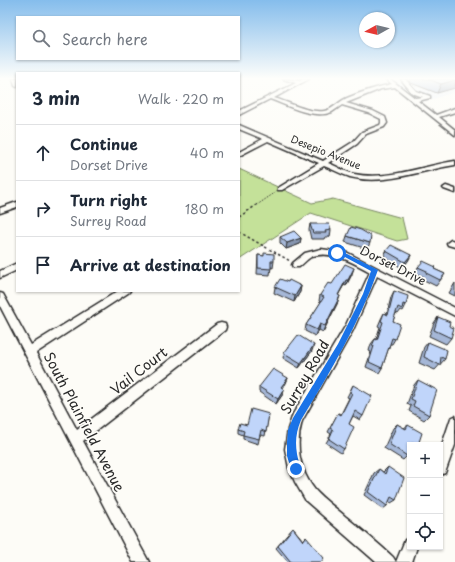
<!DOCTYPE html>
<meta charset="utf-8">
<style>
:root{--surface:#fff;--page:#f2f2f3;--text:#1f2937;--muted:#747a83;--line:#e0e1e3}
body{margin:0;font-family:"Playpen Sans",sans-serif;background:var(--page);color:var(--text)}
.controls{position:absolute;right:12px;bottom:12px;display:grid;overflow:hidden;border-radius:0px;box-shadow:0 1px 3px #0004}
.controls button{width:36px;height:36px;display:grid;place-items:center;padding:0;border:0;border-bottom:1px solid var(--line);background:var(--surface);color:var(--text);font:20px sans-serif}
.compass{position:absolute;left:359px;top:12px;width:36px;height:36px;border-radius:50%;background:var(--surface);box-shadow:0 1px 3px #0004;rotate:262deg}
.stop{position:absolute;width:12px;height:12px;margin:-9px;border:3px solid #1a73e8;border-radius:50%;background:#fff}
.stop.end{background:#1a73e8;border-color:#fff;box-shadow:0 1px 4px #0008}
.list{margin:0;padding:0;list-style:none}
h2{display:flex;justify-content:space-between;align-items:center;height:52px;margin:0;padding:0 16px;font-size:17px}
h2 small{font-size:13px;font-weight:400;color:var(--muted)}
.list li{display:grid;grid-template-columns:26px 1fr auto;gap:12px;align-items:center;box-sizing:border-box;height:56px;padding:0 16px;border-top:1px solid var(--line)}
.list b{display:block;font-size:15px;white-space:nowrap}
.list p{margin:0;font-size:13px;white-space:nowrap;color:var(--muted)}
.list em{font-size:13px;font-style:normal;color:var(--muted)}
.icon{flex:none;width:22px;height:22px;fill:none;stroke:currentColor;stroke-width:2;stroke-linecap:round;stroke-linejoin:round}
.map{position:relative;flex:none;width:455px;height:562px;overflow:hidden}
.search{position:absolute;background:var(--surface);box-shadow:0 1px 3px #0004;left:16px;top:16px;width:224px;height:44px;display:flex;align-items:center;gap:10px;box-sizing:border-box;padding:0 14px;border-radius:0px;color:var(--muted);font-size:15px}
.panel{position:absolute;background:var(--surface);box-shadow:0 1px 3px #0004;left:16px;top:72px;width:224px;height:220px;border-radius:0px}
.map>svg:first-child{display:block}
.built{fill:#ebf0f8}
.green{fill:#c4e199;stroke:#788662}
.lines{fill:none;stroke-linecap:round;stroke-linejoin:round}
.minor-casing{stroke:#2b2b2b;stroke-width:3}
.path-far1{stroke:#2b2b2b;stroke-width:1;stroke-dasharray:1.5 1.5;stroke-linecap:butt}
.path{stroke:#2b2b2b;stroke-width:1.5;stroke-dasharray:2.5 2.5;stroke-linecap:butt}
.minor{fill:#fdfcf7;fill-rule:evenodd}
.wall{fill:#a5b7d7;stroke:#2b2b2b}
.shaded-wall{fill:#8695af;stroke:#2b2b2b}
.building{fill:#c0d5fa;stroke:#2b2b2b}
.route{fill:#1a73e8}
.labels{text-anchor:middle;stroke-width:3.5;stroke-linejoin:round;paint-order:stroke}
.far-street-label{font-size:10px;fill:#2b2b2b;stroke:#fdfcf7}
.street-label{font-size:12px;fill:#2b2b2b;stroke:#fdfcf7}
.near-street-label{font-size:14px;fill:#2b2b2b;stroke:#fdfcf7}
</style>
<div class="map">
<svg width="455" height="562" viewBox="0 0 455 562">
<rect width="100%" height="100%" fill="#fdfcf7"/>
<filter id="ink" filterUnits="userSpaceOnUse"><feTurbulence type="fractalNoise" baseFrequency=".025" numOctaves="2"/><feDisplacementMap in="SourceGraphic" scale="8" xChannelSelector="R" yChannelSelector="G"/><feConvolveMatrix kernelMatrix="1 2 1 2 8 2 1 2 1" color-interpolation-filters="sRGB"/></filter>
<g filter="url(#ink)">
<!-- built -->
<path class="built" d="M390,79H455V92L420,103Z"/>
<!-- green -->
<path class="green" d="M239,169L312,203L333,199L402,218L407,239L397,241L311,213L239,260Z"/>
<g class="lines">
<!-- minor casing -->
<g class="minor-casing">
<g id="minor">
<path d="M13,79H17V87L15,86Z"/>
<path d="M283,79L300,81L304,79H309L274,98C288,102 308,113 324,111C333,110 339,101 347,98C361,92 377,87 392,84L386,79H390L415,98L423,97L412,93L401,79H405L416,91L430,96V98L418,101L436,115L455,108V112L439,117L455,130V135L395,87L381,89L346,103L373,111L385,117L387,123L384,127L366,134L357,144L328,163C337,166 345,172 354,174C387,181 422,166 455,161V165C421,170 385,186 350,177C341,174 332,169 324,166L282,190H278V188L319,163L268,141L239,156V152L263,139L239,129V125L323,161L353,142L362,132L380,125L381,123V119L369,113L342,105C339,107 335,110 332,112C313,120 287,105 270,99L239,115V111L296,83Z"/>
<path d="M446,186L455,189V193L444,189L443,188Z"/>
<path d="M17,202V207L0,213V208Z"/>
<path d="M451,240L455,241V247L448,245L447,243Z"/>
<path d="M321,249L348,253L455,308V316L377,276L353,330L302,421C295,445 299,470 315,490C324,500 336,508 346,517C362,530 378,543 393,557L396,562H376L306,501L295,482L289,468L285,449L288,429L293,414L346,325L370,272C354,263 330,249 311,257C307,259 303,264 299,267H293L292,265L293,263L305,253Z"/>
<path d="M17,263V270L0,278V271Z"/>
<path d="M118,291H130L128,293L36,353L77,430L217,324L221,323L225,324L226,327L225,330L83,441L149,562H133L0,306V293L3,294L31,345Z"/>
<path d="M455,416V445L445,473L440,475V451L451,418Z"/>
<path d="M410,537V547H417L412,562H396L405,540Z"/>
</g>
</g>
<!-- path-far1 -->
<path class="path-far1" d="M257,205L276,192"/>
<!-- path -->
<g class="path">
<path d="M239,217L258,204"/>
<path d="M239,232L290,261"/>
</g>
<!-- minor -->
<use href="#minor" class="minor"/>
</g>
<!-- wall -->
<g class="wall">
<path d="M409,79H455L437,93L411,83L409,81Z"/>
<path d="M310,224L331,230L330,237H325L324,239H311L309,230Z"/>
<path d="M347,236L370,243L367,249L345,242Z"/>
<path d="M280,237L301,238L300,244L286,249L280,243Z"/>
<path d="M386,251L411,255L408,261L402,268L384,257Z"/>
<path d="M258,255L264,256L274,261L273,268L271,267L270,275L257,274Z"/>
<path d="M418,267L434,269L445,274L436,286L422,279L424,277L415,273Z"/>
<path d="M352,274L346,286L344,285L338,295V302L323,332L319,330L315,336L305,331L306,325L321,302L319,301L320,295L332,284Z"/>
<path d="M288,282L301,286L300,292L294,302L274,293L275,287Z"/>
<path d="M455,283V296L449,293Z"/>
<path d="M394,291L406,305L403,311L401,310L398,314L396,313L393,321L395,339L392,344H390L382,368L379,373L366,367L371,352L369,351L371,344L375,339H376L380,327L378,326L381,319L384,313L387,314L391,297Z"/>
<path d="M438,317L451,338L446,344L429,336L434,323Z"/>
<path d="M428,342L445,359L435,370L419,363L424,347Z"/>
<path d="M312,351L299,368L283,358L284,353Z"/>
<path d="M288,378L286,383L283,388L284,389L283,394L276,404L259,392V387Z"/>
<path d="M418,380L429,415L424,420L409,411L411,406L407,404L414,385Z"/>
<path d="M353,385L363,416L360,420L353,416L349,424L344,449L341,453L326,443L331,434L328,432L338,413L341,414L349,398L347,397Z"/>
<path d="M269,414L265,436L260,435L258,444L243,439V435L238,433V429Z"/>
<path d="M397,424L404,428L408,425L418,445H410L407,456L403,460L384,448L393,428Z"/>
<path d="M388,467L396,500L391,503L389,502L387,506L383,509L364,495L374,473L379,469L383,472Z"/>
<path d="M293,528L303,540L306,537L321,562H288L276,548Z"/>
</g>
<!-- shaded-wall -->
<g class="shaded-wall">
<path d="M455,80V88L437,93L441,84Z"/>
<path d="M301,238L300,244L286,249L287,243Z"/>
<path d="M411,255L408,261L402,268L405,262Z"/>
<path d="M354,268L352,274L346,286L348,280Z"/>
<path d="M346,280L344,285L335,301L338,295Z"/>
<path d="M301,286L300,292L294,302L295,296Z"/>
<path d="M340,296L338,302L323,332L325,326Z"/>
<path d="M320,324L319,330L315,336L317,330Z"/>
<path d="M314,345L312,351L299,368L301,363Z"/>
<path d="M288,378L286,383L280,392L281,387Z"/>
<path d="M284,389L283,394L276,404L278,399Z"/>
</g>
<!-- building -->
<g class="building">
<path d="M428,79H455V80L441,84Z"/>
<path d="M310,224H329L331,230L325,231L326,233H313Z"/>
<path d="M351,227L361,230L371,236L370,243L347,236Z"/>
<path d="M294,231L301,238L287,243L280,237Z"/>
<path d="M391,245L411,255L405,262L386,251Z"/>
<path d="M264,253L274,254V261H271V269L258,268V255L264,256Z"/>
<path d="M423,261L436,267L434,269L445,274L440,280L426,273L427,271L418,267Z"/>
<path d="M345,264L354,268L348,280H346L338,295L340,296L325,326L320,324L317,330L306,325L324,297L320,295L328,283L332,284Z"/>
<path d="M280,279L288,282L289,280L301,286L295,296L275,287Z"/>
<path d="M394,291L408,296L406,305L403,304L402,309L398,307L393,321L400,324L395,339L392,338L382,368L369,362L374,346H372L375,339L377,340L383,322L381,321L384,313L388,315Z"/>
<path d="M438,317L450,322L449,326L454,328L451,338L434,330Z"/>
<path d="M298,335L314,345L301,363L284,353Z"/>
<path d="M428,342L447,350L445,359L441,357L440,365L424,357Z"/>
<path d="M273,369L288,378L281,387L284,389L278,399L259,387Z"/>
<path d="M418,380L437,390L429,415L413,406L415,401L411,399Z"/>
<path d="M353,385L372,396L363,416L355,411L349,424L354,427L344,449L329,439L333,430L330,428L338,413L341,415L352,393L350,392Z"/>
<path d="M251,409L269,414L266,432L261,430L259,439L243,435L244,431L238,429L240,423L247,425Z"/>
<path d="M397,424L406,429L408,425L422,433L418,445H416L412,443L411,445H410V449L407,456L389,444Z"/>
<path d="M388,467L404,478L396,500L391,497L387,506L368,492L379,469L385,474Z"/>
<path d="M293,528L303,541L306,537L324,558L321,562H291L278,546Z"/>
</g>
</g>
<!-- sky -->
<linearGradient id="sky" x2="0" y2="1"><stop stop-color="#85bdec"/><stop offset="0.5" stop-color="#fefefb"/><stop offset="1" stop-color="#fefefb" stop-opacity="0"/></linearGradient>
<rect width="455" height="157" fill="url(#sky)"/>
<!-- route -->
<path class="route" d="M335,251L347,254L378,270C359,324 330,372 301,420C296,432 295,442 297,454C298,461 302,467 299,473L296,474L292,473L287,456V442L288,430L293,418L338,344L363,294L371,271L343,256L335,254Z"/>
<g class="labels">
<!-- far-street labels -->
<g class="far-street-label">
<text transform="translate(326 152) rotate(22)" y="4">Desepio Avenue</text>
</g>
<!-- street labels -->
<g class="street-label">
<text transform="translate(393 266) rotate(27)" y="4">Dorset Drive</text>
</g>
<!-- near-street labels -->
<g class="near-street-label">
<text transform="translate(139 371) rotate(-38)" y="5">Vail Court</text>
<text transform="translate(305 377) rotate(-60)" y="5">Surrey Road</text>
<text transform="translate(84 422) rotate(62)" y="5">South Plainfield Avenue</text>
</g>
</g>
</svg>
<div class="controls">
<button>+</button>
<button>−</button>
<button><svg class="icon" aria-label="locate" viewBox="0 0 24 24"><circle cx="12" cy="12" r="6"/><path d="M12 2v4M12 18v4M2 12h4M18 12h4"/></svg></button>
</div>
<svg class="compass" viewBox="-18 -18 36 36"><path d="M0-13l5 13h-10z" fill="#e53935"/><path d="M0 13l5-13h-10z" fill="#747a83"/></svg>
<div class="stop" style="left:337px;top:253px"></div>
<div class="stop end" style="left:296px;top:469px"></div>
<div class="search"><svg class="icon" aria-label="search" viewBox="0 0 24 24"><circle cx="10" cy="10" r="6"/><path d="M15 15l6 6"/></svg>Search here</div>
<section class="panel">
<h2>3 min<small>Walk · 220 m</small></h2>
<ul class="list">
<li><svg class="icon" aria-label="ahead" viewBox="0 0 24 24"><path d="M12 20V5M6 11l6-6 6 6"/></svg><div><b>Continue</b><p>Dorset Drive</p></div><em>40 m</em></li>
<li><svg class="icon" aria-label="right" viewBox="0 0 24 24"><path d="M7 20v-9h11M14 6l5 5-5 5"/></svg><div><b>Turn right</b><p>Surrey Road</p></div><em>180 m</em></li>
<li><svg class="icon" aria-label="arrive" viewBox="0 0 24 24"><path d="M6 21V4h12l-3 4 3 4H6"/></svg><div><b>Arrive at destination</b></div></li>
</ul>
</section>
</div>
